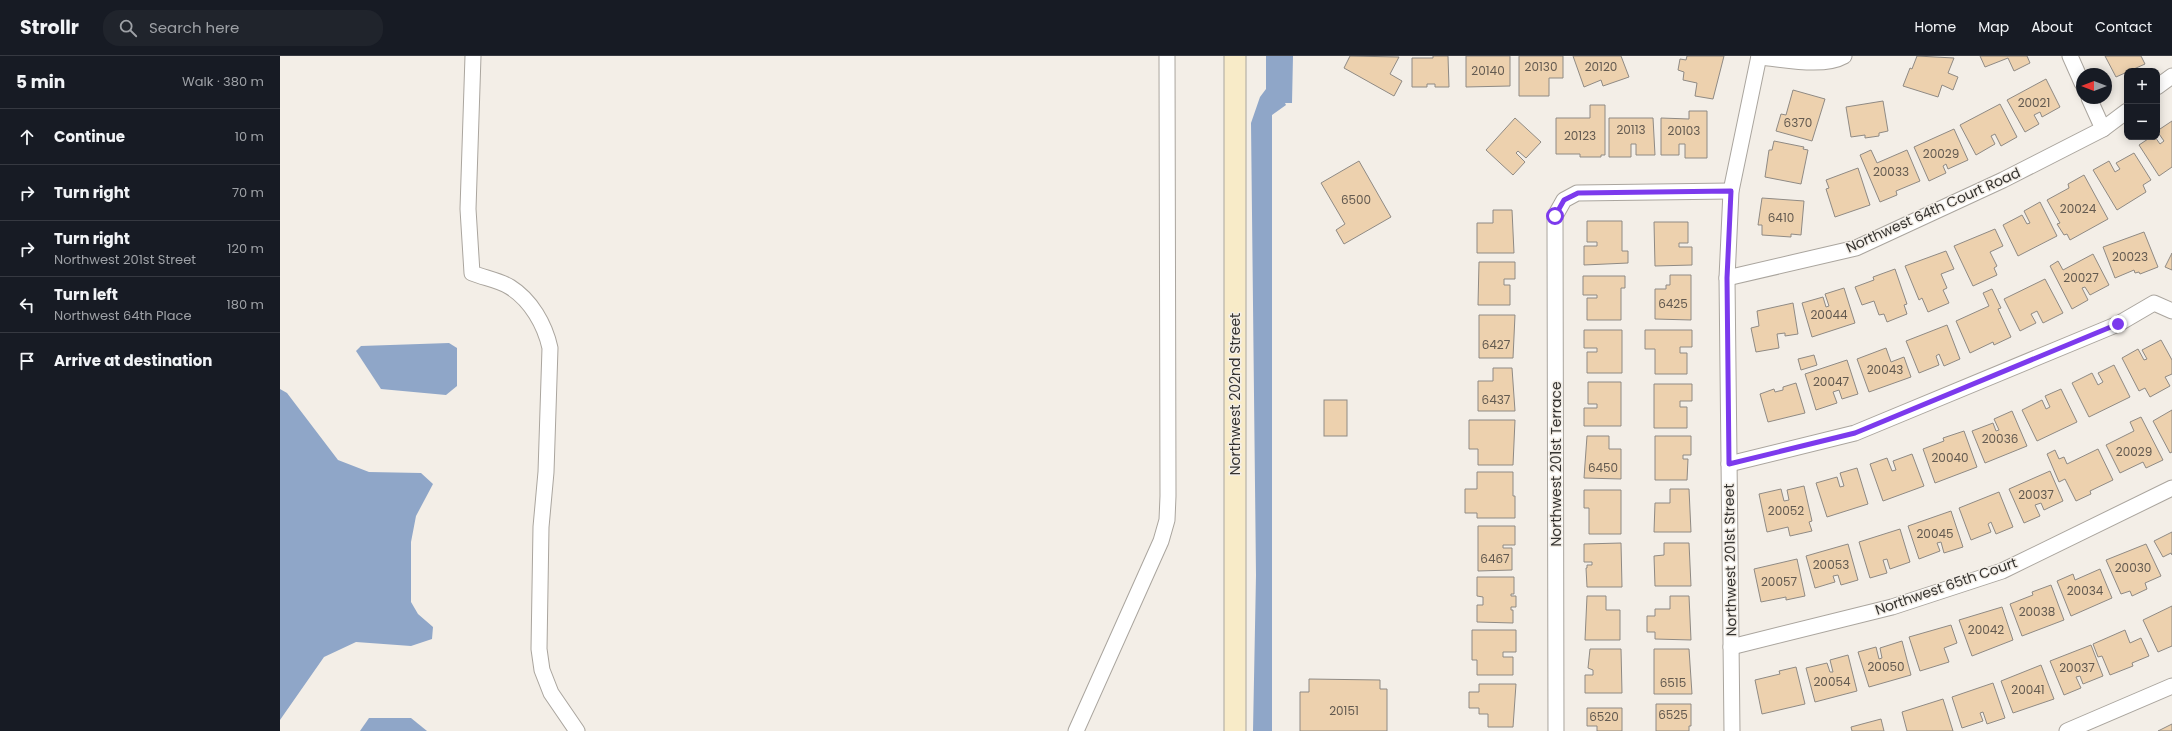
<!DOCTYPE html>
<meta charset="utf-8">
<style>
:root{--surface:#171b24;--page:#20242c;--text:#f1f3f6;--muted:#9ea1a6;--line:#363941}
body{margin:0;font-family:Poppins,sans-serif;background:var(--page);color:var(--text)}
.controls{position:absolute;right:12px;top:12px;display:grid;overflow:hidden;border-radius:8px;box-shadow:0 2px 10px #0003}
.controls button{width:36px;height:36px;display:grid;place-items:center;padding:0;border:0;border-bottom:1px solid var(--line);background:var(--surface);color:var(--text);font:20px sans-serif}
.compass{position:absolute;left:1796px;top:12px;width:36px;height:36px;border-radius:50%;background:var(--surface);box-shadow:0 2px 10px #0003;rotate:270deg}
.stop{position:absolute;width:12px;height:12px;margin:-9px;border:3px solid #7c3aed;border-radius:50%;background:#fff}
.stop.end{background:#7c3aed;border-color:#fff;box-shadow:0 1px 4px #0008}
.list{margin:0;padding:0;list-style:none}
h2{display:flex;justify-content:space-between;align-items:center;height:52px;margin:0;padding:0 16px;font-size:17px}
h2 small{font-size:13px;font-weight:400;color:var(--muted)}
.list li{display:grid;grid-template-columns:26px 1fr auto;gap:12px;align-items:center;box-sizing:border-box;height:56px;padding:0 16px;border-top:1px solid var(--line)}
.list b{display:block;font-size:15px;white-space:nowrap}
.list p{margin:0;font-size:13px;white-space:nowrap;color:var(--muted)}
.list em{font-size:13px;font-style:normal;color:var(--muted)}
.icon{flex:none;width:22px;height:22px;fill:none;stroke:currentColor;stroke-width:2;stroke-linecap:round;stroke-linejoin:round}
.map{position:relative;flex:none;width:1892px;height:675px;overflow:hidden}
header{display:flex;align-items:center;gap:24px;box-sizing:border-box;height:56px;padding:0 20px;background:var(--surface);border-bottom:1px solid var(--line)}
header strong{font-size:19px}
nav{display:flex;gap:22px;margin-inline-start:auto;font-size:14px}
.search{width:280px;height:36px;background:var(--page);display:flex;align-items:center;gap:10px;box-sizing:border-box;padding:0 14px;border-radius:16px;color:var(--muted);font-size:15px}
main{display:flex}
aside{flex:1;background:var(--surface)}
.map>svg:first-child{display:block}
.water{fill:#8fa6c8}
.building{fill:#edd1ae;stroke:#8f8a84}
.lines{fill:none;stroke-linecap:round;stroke-linejoin:round}
.street-casing{stroke:#aaa59e;stroke-width:17}
.secondary-casing{stroke:#aaa59e;stroke-width:23}
.street{stroke:#fff;stroke-width:15}
.secondary{stroke:#f8ebc8;stroke-width:21}
.route{stroke:#7c3aed;stroke-width:5}
.labels{text-anchor:middle;stroke-width:3;stroke-linejoin:round;paint-order:stroke}
.number-label{font-size:12px;fill:#635a50}
.street-label{font-size:14px;fill:#353330;stroke:#f3eee7}
</style>
<header>
<strong>Strollr</strong>
<div class="search"><svg class="icon" aria-label="search" viewBox="0 0 24 24"><circle cx="10" cy="10" r="6"/><path d="M15 15l6 6"/></svg>Search here</div>
<nav><a>Home</a><a>Map</a><a>About</a><a>Contact</a></nav>
</header>
<main>
<aside>
<h2>5 min<small>Walk · 380 m</small></h2>
<ul class="list">
<li><svg class="icon" aria-label="ahead" viewBox="0 0 24 24"><path d="M12 20V5M6 11l6-6 6 6"/></svg><div><b>Continue</b></div><em>10 m</em></li>
<li><svg class="icon" aria-label="right" viewBox="0 0 24 24"><path d="M7 20v-9h11M14 6l5 5-5 5"/></svg><div><b>Turn right</b></div><em>70 m</em></li>
<li><svg class="icon" aria-label="right" viewBox="0 0 24 24"><path d="M7 20v-9h11M14 6l5 5-5 5"/></svg><div><b>Turn right</b><p>Northwest 201st Street</p></div><em>120 m</em></li>
<li><svg class="icon" aria-label="left" viewBox="0 0 24 24"><path d="M17 20v-9H6M10 6l-5 5 5 5"/></svg><div><b>Turn left</b><p>Northwest 64th Place</p></div><em>180 m</em></li>
<li><svg class="icon" aria-label="arrive" viewBox="0 0 24 24"><path d="M6 21V4h12l-3 4 3 4H6"/></svg><div><b>Arrive at destination</b></div></li>
</ul>
</aside>
<div class="map">
<svg width="1892" height="675" viewBox="0 0 1892 675">
<rect width="100%" height="100%" fill="#f3eee7"/>
<!-- water -->
<g class="water">
<path d="M986,0H1013L1012,47H1005L1006,49L992,59V675H973L976,519L971,67L980,41L986,33Z"/>
<path d="M169,287L177,292V330L166,339L101,333L76,295L81,290Z"/>
<path d="M0,333L7,337L58,404L89,416L141,417L153,428L136,460L131,486V546L138,558L153,571L152,583L131,590L76,586L44,601L0,664Z"/>
<path d="M89,662H131L147,675H80Z"/>
</g>
<!-- building -->
<g class="building">
<path d="M1070,0L1119,1L1110,18L1122,25L1114,40L1064,12Z"/>
<path d="M1153,0H1168L1169,31H1155V28H1147V31H1132V2H1153Z"/>
<path d="M1186,0H1230V30L1186,31Z"/>
<path d="M1239,0H1283V22H1269V40H1239Z"/>
<path d="M1293,0H1341L1349,21L1323,30L1321,24L1304,31Z"/>
<path d="M1407,0H1444L1433,43L1415,40L1417,27L1403,24L1404,16L1398,14L1400,3L1406,4Z"/>
<path d="M1637,0L1674,2L1668,17L1678,21L1673,34L1662,29L1658,41L1623,30L1630,12L1632,13Z"/>
<path d="M1700,0H1747L1750,7L1734,15L1728,2L1705,11Z"/>
<path d="M1825,0H1861L1865,8L1836,21Z"/>
<path d="M1766,23L1780,51L1762,61L1760,56L1754,59L1759,68L1745,76L1727,44Z"/>
<path d="M1513,34L1545,43L1532,85L1496,75L1501,58L1506,59Z"/>
<path d="M1603,45L1608,75L1599,77V80L1585,82V79L1571,81L1566,51Z"/>
<path d="M1720,48L1737,81L1721,90L1715,78L1711,80L1715,88L1696,99L1680,69Z"/>
<path d="M1310,49H1325V99H1321V101H1300V98H1276V62H1310Z"/>
<path d="M1409,55H1427V102H1405V88H1399V99H1381V62L1409,63Z"/>
<path d="M1235,62L1261,86L1246,102L1238,95L1236,97L1245,106L1233,119L1206,94Z"/>
<path d="M1329,62H1373L1375,99H1356V88H1351V101H1329Z"/>
<path d="M1892,65V111L1879,120L1859,89L1871,81H1875L1880,88L1884,85L1877,75Z"/>
<path d="M1674,73L1688,104L1668,113L1666,108L1663,110L1666,117L1649,125L1634,91Z"/>
<path d="M1494,85L1524,91L1523,93L1528,94L1521,128L1485,121L1489,94H1492Z"/>
<path d="M1591,94L1597,107L1627,94L1640,125L1616,135L1617,139L1600,146L1580,99Z"/>
<path d="M1854,97L1871,124L1863,129L1866,136L1837,154L1813,114L1829,105L1835,116L1840,113L1836,107Z"/>
<path d="M1079,105L1111,161L1064,188L1056,174L1065,168L1041,127Z"/>
<path d="M1578,112L1590,149L1555,161L1546,133L1549,132L1546,124Z"/>
<path d="M1804,119L1828,163L1790,184L1787,178L1784,179L1777,168L1780,167L1767,144L1789,132L1788,128Z"/>
<path d="M1482,142L1524,145L1521,179L1511,178V181L1482,179V169H1478Z"/>
<path d="M1760,146L1777,180L1738,200L1723,169L1742,159L1747,168L1750,167L1744,155Z"/>
<path d="M1213,154H1232L1234,197H1197V167H1213Z"/>
<path d="M1307,165H1342V195H1348V207L1304,209V190H1317V186H1307Z"/>
<path d="M1374,166H1408V187H1399V191H1412V209L1375,210Z"/>
<path d="M1715,173L1723,190L1710,196L1717,210L1714,212L1717,219L1693,230L1674,190Z"/>
<path d="M1864,176L1878,211L1860,218L1859,216L1855,217L1854,214L1835,222L1823,191Z"/>
<path d="M1666,195L1674,213L1661,218L1667,232L1663,234L1669,247L1648,256L1642,242L1639,244L1625,210Z"/>
<path d="M1892,197V214L1885,211Z"/>
<path d="M1813,198L1829,229L1810,239L1805,231L1802,232L1808,244L1792,253L1770,210L1778,205L1783,214Z"/>
<path d="M1199,206H1235V223H1224V229H1230V249H1198Z"/>
<path d="M1615,213L1627,248L1624,249L1627,258L1607,266L1604,258L1599,259L1594,245L1582,249L1575,231L1594,224L1593,221Z"/>
<path d="M1390,219H1411V264L1375,263V233H1386V229H1390Z"/>
<path d="M1303,220H1345V232H1341V264H1307V242H1317V239H1303Z"/>
<path d="M1765,223L1783,257L1763,267L1757,255L1751,258L1756,267L1740,275L1724,243Z"/>
<path d="M1564,232L1575,267L1532,281L1522,247L1543,241L1546,251L1549,250L1545,238Z"/>
<path d="M1712,233L1721,252L1718,253L1731,281L1714,289L1713,286L1690,297L1676,265L1709,250L1703,237Z"/>
<path d="M1513,247L1518,278L1505,280V277L1497,278L1499,292L1476,296L1471,272L1479,270L1477,255Z"/>
<path d="M1199,259H1235L1233,302H1199Z"/>
<path d="M1667,269L1680,303L1664,310L1659,298L1656,300L1659,309L1639,317L1626,285Z"/>
<path d="M1304,274H1342V317H1307V296H1317V292H1304Z"/>
<path d="M1365,274H1412V291H1400V297H1407V318H1375V293H1365Z"/>
<path d="M1881,284L1892,304V318L1885,321L1890,330L1870,341L1865,332L1859,335L1842,302L1858,293L1864,304L1867,303L1862,294Z"/>
<path d="M1606,292L1611,306L1624,301L1631,321L1589,336L1577,303Z"/>
<path d="M1534,299L1537,309L1521,314L1518,303Z"/>
<path d="M1567,304L1578,338L1562,343L1559,334L1553,336L1557,347L1536,354L1525,318Z"/>
<path d="M1834,309L1850,341L1809,361L1792,327L1812,317L1818,329L1823,326L1818,317Z"/>
<path d="M1213,312H1232L1235,355H1198V325H1213Z"/>
<path d="M1308,326H1341V370H1304V352H1317V348H1308Z"/>
<path d="M1516,327L1525,357L1488,366L1480,338L1494,333L1495,336L1503,334V331Z"/>
<path d="M1374,328H1412V345H1400V351H1407V372H1374Z"/>
<path d="M1781,333L1797,366L1757,385L1742,354L1762,344L1766,353L1770,351L1765,340Z"/>
<rect x="1044" y="344" width="23" height="36"/>
<path d="M1892,354V396L1890,397L1873,365Z"/>
<path d="M1732,355L1747,390L1705,407L1692,375L1713,367L1716,375L1719,374L1714,363Z"/>
<path d="M1861,361L1883,404L1866,412L1863,406L1840,417L1826,389L1854,375L1850,366Z"/>
<path d="M1189,364H1235L1233,409H1198V393H1189Z"/>
<path d="M1684,375L1697,411L1655,427L1643,393L1664,385L1663,382Z"/>
<path d="M1307,380H1329V393H1341V423L1304,422Z"/>
<path d="M1375,380H1411V399H1403V403H1408L1407,424H1375Z"/>
<path d="M1818,393L1833,424L1810,435L1811,438L1796,445L1785,423L1779,426L1767,398L1775,394L1779,403L1784,401L1787,408Z"/>
<path d="M1632,398L1644,430L1603,445L1590,408L1607,402L1612,415L1616,414L1613,405Z"/>
<path d="M1577,412L1588,448L1547,461L1536,427L1557,421L1560,431L1564,430L1560,417Z"/>
<path d="M1770,415L1783,445L1764,454L1761,447L1755,449L1760,460L1744,467L1729,433Z"/>
<path d="M1197,416H1233V440H1235V462H1197V457H1185V433H1197Z"/>
<path d="M1524,430L1532,465L1529,466L1532,475L1510,480L1508,471L1487,476L1479,438L1501,433L1504,445L1509,444L1507,434Z"/>
<path d="M1390,433H1409L1411,476H1374L1375,447H1390Z"/>
<path d="M1304,434H1341V478H1309V452H1304Z"/>
<path d="M1719,436L1733,471L1716,478L1711,466L1708,468L1711,476L1691,484L1679,452Z"/>
<path d="M1671,455L1683,491L1664,497L1661,486L1657,487L1660,495L1639,503L1628,470Z"/>
<path d="M1198,470H1235V489H1223V492H1232V514L1198,515Z"/>
<path d="M1620,473L1630,506L1610,513L1607,503L1603,504L1607,517L1590,522L1579,486Z"/>
<path d="M1892,476V499L1891,497L1883,501L1874,485Z"/>
<path d="M1341,487L1342,531H1307L1306,512H1307V509H1312V506H1304V488Z"/>
<path d="M1384,487H1409L1411,530H1375L1374,500L1384,499Z"/>
<path d="M1568,488L1578,524L1561,529L1558,519L1553,520L1555,526L1535,532L1526,500Z"/>
<path d="M1866,488L1881,520L1865,527L1867,533L1852,540L1850,535L1841,538L1826,504Z"/>
<path d="M1517,503L1525,540L1506,544V541L1481,546L1474,513Z"/>
<path d="M1820,513L1832,542L1791,560L1777,525L1793,518L1795,524Z"/>
<path d="M1197,521H1234V538H1231V540H1236V551H1231V554H1233V567L1197,566V549H1203V541L1197,540Z"/>
<path d="M1771,529L1784,564L1742,580L1730,548L1753,539L1752,536Z"/>
<path d="M1307,540H1326V554H1340V584H1305Z"/>
<path d="M1390,540H1409L1411,584L1375,583V576H1367V560H1375V553H1390Z"/>
<path d="M1892,550V590L1878,596L1863,564Z"/>
<path d="M1722,551L1733,584L1692,600L1679,564Z"/>
<path d="M1671,569L1677,587L1664,592L1669,606L1640,615L1629,581Z"/>
<path d="M1192,574H1236V596H1223V601H1233V619H1197V604H1192Z"/>
<path d="M1845,574L1850,587L1861,582L1869,600L1852,607L1853,610L1830,619L1822,600L1818,601L1813,588Z"/>
<path d="M1622,585L1631,619L1589,631L1578,596L1596,591L1599,603L1602,602L1600,592Z"/>
<path d="M1811,589L1823,620L1803,628L1800,620L1796,621L1801,632L1784,639L1770,605Z"/>
<path d="M1310,593H1341L1342,637H1305V619H1313V614L1308,612Z"/>
<path d="M1374,593H1409L1412,638H1374Z"/>
<path d="M1568,599L1577,635L1535,646L1526,612L1547,607L1550,616H1553L1550,604Z"/>
<path d="M1761,609L1774,643L1733,657L1721,625Z"/>
<path d="M1516,611L1525,648L1482,658L1475,624L1500,618L1499,615Z"/>
<path d="M1029,623L1100,624V633H1107V675H1020V636H1029Z"/>
<path d="M1713,627L1725,662L1707,668L1703,656L1700,657L1703,665L1682,672L1672,641Z"/>
<path d="M1199,628H1236L1233,671H1208V658H1199V652H1189V636H1199Z"/>
<path d="M1663,643L1673,675H1627L1622,656Z"/>
<path d="M1376,648H1411V670H1409V675H1376Z"/>
<path d="M1307,652H1342V675H1317V670H1307Z"/>
<path d="M1601,663L1604,675H1572L1571,671Z"/>
<path d="M1892,668V675H1878Z"/>
</g>
<g class="lines">
<!-- street casing -->
<g class="street-casing">
<g id="street">
<path d="M193,0L188,153L192,217C204,222 219,224 230,231C251,244 265,269 270,292L266,416L261,471L259,593L262,614L271,637L297,675"/>
<path d="M1790,0L1802,27"/>
<path d="M1479,1C1504,3 1543,12 1564,0"/>
<path d="M1877,31L1892,20"/>
<path d="M1809,42L1823,73"/>
<path d="M1447,222L1576,192L1723,124L1823,73L1847,55"/>
<path d="M1449,408L1575,377L1838,268L1874,247L1892,255"/>
<path d="M1451,591L1612,551L1722,515L1892,432"/>
<path d="M796,675L881,485L887,464L888,440L887,0"/>
<path d="M1276,675L1275,160L1284,144L1297,137L1451,135"/>
<path d="M1452,675L1447,222L1451,135L1479,0"/>
<path d="M1787,675L1892,630"/>
</g>
</g>
<!-- secondary casing -->
<g class="secondary-casing">
<path id="secondary" d="M955,675V0"/>
</g>
<!-- street -->
<use href="#street" class="street"/>
<!-- secondary -->
<use href="#secondary" class="secondary"/>
</g>
<g class="lines">
<!-- route -->
<path class="route" d="M1275,160L1284,144L1298,137L1451,135L1447,222L1449,408L1575,377L1838,268"/>
</g>
<g class="labels">
<!-- number labels -->
<g class="number-label">
<text x="1261" y="15">20130</text>
<text x="1321" y="15">20120</text>
<text x="1208" y="19">20140</text>
<text x="1754" y="51">20021</text>
<text x="1518" y="71">6370</text>
<text x="1351" y="78">20113</text>
<text x="1404" y="79">20103</text>
<text x="1300" y="84">20123</text>
<text x="1661" y="102">20029</text>
<text x="1611" y="120">20033</text>
<text x="1076" y="148">6500</text>
<text x="1798" y="157">20024</text>
<text x="1501" y="166">6410</text>
<text x="1850" y="205">20023</text>
<text x="1801" y="226">20027</text>
<text x="1393" y="252">6425</text>
<text x="1549" y="263">20044</text>
<text x="1216" y="293">6427</text>
<text x="1605" y="318">20043</text>
<text x="1551" y="330">20047</text>
<text x="1216" y="348">6437</text>
<text x="1720" y="387">20036</text>
<text x="1854" y="400">20029</text>
<text x="1670" y="406">20040</text>
<text x="1323" y="416">6450</text>
<text x="1756" y="443">20037</text>
<text x="1506" y="459">20052</text>
<text x="1655" y="482">20045</text>
<text x="1215" y="507">6467</text>
<text x="1551" y="513">20053</text>
<text x="1853" y="516">20030</text>
<text x="1499" y="530">20057</text>
<text x="1805" y="539">20034</text>
<text x="1757" y="560">20038</text>
<text x="1706" y="578">20042</text>
<text x="1606" y="615">20050</text>
<text x="1797" y="616">20037</text>
<text x="1552" y="630">20054</text>
<text x="1393" y="631">6515</text>
<text x="1748" y="638">20041</text>
<text x="1064" y="659">20151</text>
<text x="1393" y="663">6525</text>
<text x="1324" y="665">6520</text>
</g>
<!-- street labels -->
<g class="street-label">
<text transform="translate(1653 154) rotate(-24)" y="5">Northwest 64th Court Road</text>
<text transform="translate(955 338) rotate(-90)" y="5">Northwest 202nd Street</text>
<text transform="translate(1276 408) rotate(-90)" y="5">Northwest 201st Terrace</text>
<text transform="translate(1450 504) rotate(-91)" y="5">Northwest 201st Street</text>
<text transform="translate(1666 530) rotate(-19)" y="5">Northwest 65th Court</text>
</g>
</g>
</svg>
<div class="controls">
<button>+</button>
<button>−</button>
</div>
<svg class="compass" viewBox="-18 -18 36 36"><path d="M0-13l5 13h-10z" fill="#e53935"/><path d="M0 13l5-13h-10z" fill="#9ea1a6"/></svg>
<div class="stop" style="left:1275px;top:160px"></div>
<div class="stop end" style="left:1838px;top:268px"></div>
</div>
</main>
